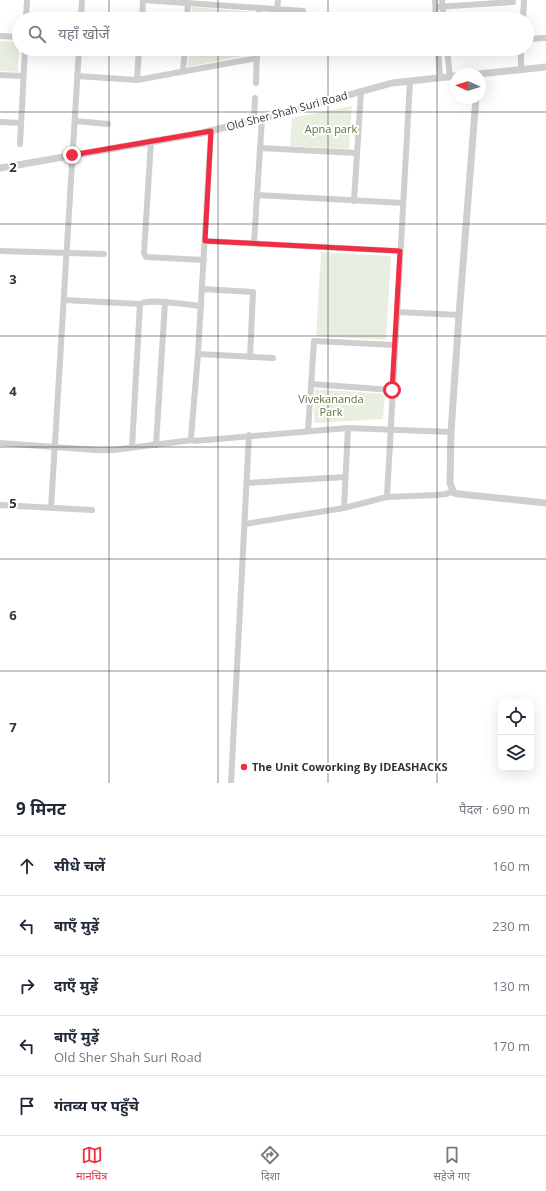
<!DOCTYPE html>
<html lang="hi">
<meta charset="utf-8">
<style>
:root{--surface:#fff;--page:#f6f6f7;--text:#1f2937;--muted:#747a83;--line:#e0e1e3;--accent:#f12d43}
body{margin:0;font-family:"Open Sans","Noto Sans Devanagari",sans-serif;background:var(--page);color:var(--text)}
.controls{position:absolute;right:12px;bottom:12px;display:grid;overflow:hidden;border-radius:8px;box-shadow:0 4px 16px #0002}
.controls button{width:36px;height:36px;display:grid;place-items:center;padding:0;border:0;border-bottom:1px solid var(--line);background:var(--surface);color:var(--text);font:20px sans-serif}
.compass{position:absolute;left:450px;top:68px;width:36px;height:36px;border-radius:50%;background:var(--surface);box-shadow:0 4px 16px #0002;rotate:273deg}
.stop{position:absolute;width:12px;height:12px;margin:-9px;border:3px solid #f12d43;border-radius:50%;background:#fff}
.stop.end{background:#f12d43;border-color:#fff;box-shadow:0 1px 4px #0008}
.list{margin:0;padding:0;list-style:none}
h2{display:flex;justify-content:space-between;align-items:center;height:52px;margin:0;padding:0 16px;font-size:17px}
h2 small{font-size:13px;font-weight:400;color:var(--muted)}
.list li{display:grid;grid-template-columns:26px 1fr auto;gap:12px;align-items:center;box-sizing:border-box;height:60px;padding:0 16px;border-top:1px solid var(--line)}
.list b{display:block;font-size:15px;white-space:nowrap}
.list p{margin:0;font-size:13px;white-space:nowrap;color:var(--muted)}
.list em{font-size:13px;font-style:normal;color:var(--muted)}
.icon{flex:none;width:22px;height:22px;fill:none;stroke:currentColor;stroke-width:2;stroke-linecap:round;stroke-linejoin:round}
.map{position:relative;flex:none;width:546px;height:783px;overflow:hidden}
.search{position:absolute;background:var(--surface);box-shadow:0 4px 16px #0002;left:12px;right:12px;top:12px;height:44px;display:flex;align-items:center;gap:10px;box-sizing:border-box;padding:0 14px;border-radius:22px;color:var(--muted);font-size:15px}
.sheet{height:352px;background:var(--surface)}
nav{display:flex;justify-content:space-around;align-items:center;box-sizing:border-box;height:56px;border-top:1px solid var(--line);background:var(--surface);font-size:11px;color:var(--muted)}
nav a{display:grid;justify-items:center;gap:2px}
nav .on{color:var(--accent)}
.map>svg:first-child{display:block}
.green{fill:#e9efe0}
.lines{fill:none;stroke-linecap:round;stroke-linejoin:round}
.minor{stroke:#cfcfcf;stroke-width:6}
.tertiary{stroke:#cfcfcf;stroke-width:7}
.route{stroke:#f12d43;stroke-width:5}
.grid{fill:none;stroke:#323232;stroke-width:1;stroke-opacity:0.55}
.poi-dot{fill:#f12d43;stroke:#fff;stroke-width:1.5}
.labels{text-anchor:middle;stroke-width:4;stroke-linejoin:round;paint-order:stroke}
.street-label{font-size:11px;fill:#323232;stroke:#fff}
.park-label{font-size:11px;fill:#57723c;stroke:#fff}
.poi-label{font-size:11px;font-weight:bold;fill:#323232;stroke:#fff;text-anchor:start}
.grid-label{font-size:13px;text-anchor:middle;font-weight:bold;fill:#323232;stroke:#fff;stroke-width:4;stroke-linejoin:round;paint-order:stroke}
</style>
<div class="map">
<svg width="546" height="783" viewBox="0 0 546 783">
<rect width="100%" height="100%" fill="#fff"/>
<!-- green -->
<g class="green">
<path d="M192,7L255,12V19H191Z"/>
<path d="M0,41L19,42L18,72L0,71Z"/>
<path d="M189,49H253L252,54L188,67Z"/>
<path d="M352,106L349,149L290,146L292,118Z"/>
<path d="M321,252L391,256L386,340L316,336Z"/>
<path d="M315,389L385,394L383,419L314,423Z"/>
</g>
<g class="lines">
<!-- minor -->
<g class="minor">
<path d="M143,0L303,11"/>
<path d="M435,0L436,19"/>
<path d="M442,0L444,19"/>
<path d="M436,7L513,2"/>
<path d="M277,9L278,0"/>
<path d="M26,19L27,0"/>
<path d="M81,19L82,0"/>
<path d="M142,19L143,0"/>
<path d="M187,19L188,0"/>
<path d="M259,19V8"/>
<path d="M523,19L524,0"/>
<path d="M0,36L19,37"/>
<path d="M527,39L546,38"/>
<path d="M438,49L440,78"/>
<path d="M447,49L450,77"/>
<path d="M438,51L475,49"/>
<path d="M521,70V49"/>
<path d="M183,71L185,49"/>
<path d="M0,75L23,76"/>
<path d="M77,76L137,80L257,58"/>
<path d="M137,80L139,49"/>
<path d="M256,83L257,49"/>
<path d="M254,120L255,98"/>
<path d="M75,121L108,124"/>
<path d="M0,122L21,123"/>
<path d="M211,131L198,354L191,438L194,441L348,428L451,432"/>
<path d="M151,141L144,253L146,257L204,260"/>
<path d="M20,144L25,49"/>
<path d="M260,148L357,153"/>
<path d="M257,195L403,203"/>
<path d="M354,201L361,91"/>
<path d="M205,241L400,251"/>
<path d="M254,243L262,118"/>
<path d="M0,251L104,254"/>
<path d="M202,289L253,292L250,357"/>
<path d="M64,300L140,304C149,298 188,305 201,306"/>
<path d="M397,312L459,315"/>
<path d="M198,354L273,358"/>
<path d="M311,384L392,390"/>
<path d="M308,431L314,341L395,345"/>
<path d="M0,443L95,450H113L192,440"/>
<path d="M156,445L165,303"/>
<path d="M132,447L140,304"/>
<path d="M247,483L345,477"/>
<path d="M387,497L410,81"/>
<path d="M0,505L92,510"/>
<path d="M51,508L79,49"/>
<path d="M344,508L348,428"/>
<path d="M245,524L344,508L387,497L437,495L446,494L453,491"/>
<path d="M231,783L249,435"/>
</g>
<!-- tertiary -->
<g class="tertiary">
<path d="M479,74L546,67"/>
<path d="M476,98L459,315L451,432L450,483L454,493L459,494L546,503"/>
<path d="M0,168L202,133L287,112L392,83L456,76"/>
</g>
</g>
<g class="lines">
<!-- route -->
<path class="route" d="M72,155L211,131L205,241L400,251L392,390"/>
</g>
<!-- grid -->
<path class="grid" d="M109,0V19M218,0V19M328,0V19M437,0V19M109,49V783M218,49V783M328,49V783M437,49V783M0,112H546M0,224H546M0,336H546M0,447H546M0,559H546M0,671H546"/>
<!-- markers -->
<circle class="poi-dot" cx="244" cy="767" r="4"/>
<g class="labels">
<!-- street labels -->
<g class="street-label">
<text transform="translate(287 111) rotate(-15)" y="4">Old Sher Shah Suri Road</text>
</g>
<!-- park labels -->
<g class="park-label">
<text x="331" y="133">Apna park</text>
<text x="331" y="403">Vivekananda<tspan x="331" dy="13">Park</tspan></text>
</g>
<!-- poi labels -->
<g class="poi-label">
<text x="252" y="771">The Unit Coworking By IDEASHACKS</text>
</g>
</g>
<g class="grid-label">
<text x="13" y="172">2</text>
<text x="13" y="284">3</text>
<text x="13" y="396">4</text>
<text x="13" y="508">5</text>
<text x="13" y="620">6</text>
<text x="13" y="732">7</text>
</g>
</svg>
<div class="controls">
<button><svg class="icon" aria-label="locate" viewBox="0 0 24 24"><circle cx="12" cy="12" r="6"/><path d="M12 2v4M12 18v4M2 12h4M18 12h4"/></svg></button>
<button><svg class="icon" aria-label="layers" viewBox="0 0 24 24"><path d="M12 4l9 5-9 5-9-5zM3 14l9 5 9-5"/></svg></button>
</div>
<svg class="compass" viewBox="-18 -18 36 36"><path d="M0-13l5 13h-10z" fill="#e53935"/><path d="M0 13l5-13h-10z" fill="#747a83"/></svg>
<div class="stop" style="left:392px;top:390px"></div>
<div class="stop end" style="left:72px;top:155px"></div>
<div class="search"><svg class="icon" aria-label="search" viewBox="0 0 24 24"><circle cx="10" cy="10" r="6"/><path d="M15 15l6 6"/></svg>यहाँ खोजें</div>
</div>
<section class="sheet">
<h2>9 मिनट<small>पैदल · 690 m</small></h2>
<ul class="list">
<li><svg class="icon" aria-label="ahead" viewBox="0 0 24 24"><path d="M12 20V5M6 11l6-6 6 6"/></svg><div><b>सीधे चलें</b></div><em>160 m</em></li>
<li><svg class="icon" aria-label="left" viewBox="0 0 24 24"><path d="M17 20v-9H6M10 6l-5 5 5 5"/></svg><div><b>बाएँ मुड़ें</b></div><em>230 m</em></li>
<li><svg class="icon" aria-label="right" viewBox="0 0 24 24"><path d="M7 20v-9h11M14 6l5 5-5 5"/></svg><div><b>दाएँ मुड़ें</b></div><em>130 m</em></li>
<li><svg class="icon" aria-label="left" viewBox="0 0 24 24"><path d="M17 20v-9H6M10 6l-5 5 5 5"/></svg><div><b>बाएँ मुड़ें</b><p>Old Sher Shah Suri Road</p></div><em>170 m</em></li>
<li><svg class="icon" aria-label="arrive" viewBox="0 0 24 24"><path d="M6 21V4h12l-3 4 3 4H6"/></svg><div><b>गंतव्य पर पहुँचे</b></div></li>
</ul>
</section>
<nav>
<a class="on"><svg class="icon" aria-label="map" viewBox="0 0 24 24"><path d="M3 6l6-2 6 2 6-2v14l-6 2-6-2-6 2zM9 4v14M15 6v14"/></svg>मानचित्र</a>
<a><svg class="icon" aria-label="directions" viewBox="0 0 24 24"><path d="M12 3l9 9-9 9-9-9zM9 14v-3h6M13 9l2 2-2 2"/></svg>दिशा</a>
<a><svg class="icon" aria-label="saved" viewBox="0 0 24 24"><path d="M7 4h10v16l-5-4-5 4z"/></svg>सहेजे गए</a>
</nav>
